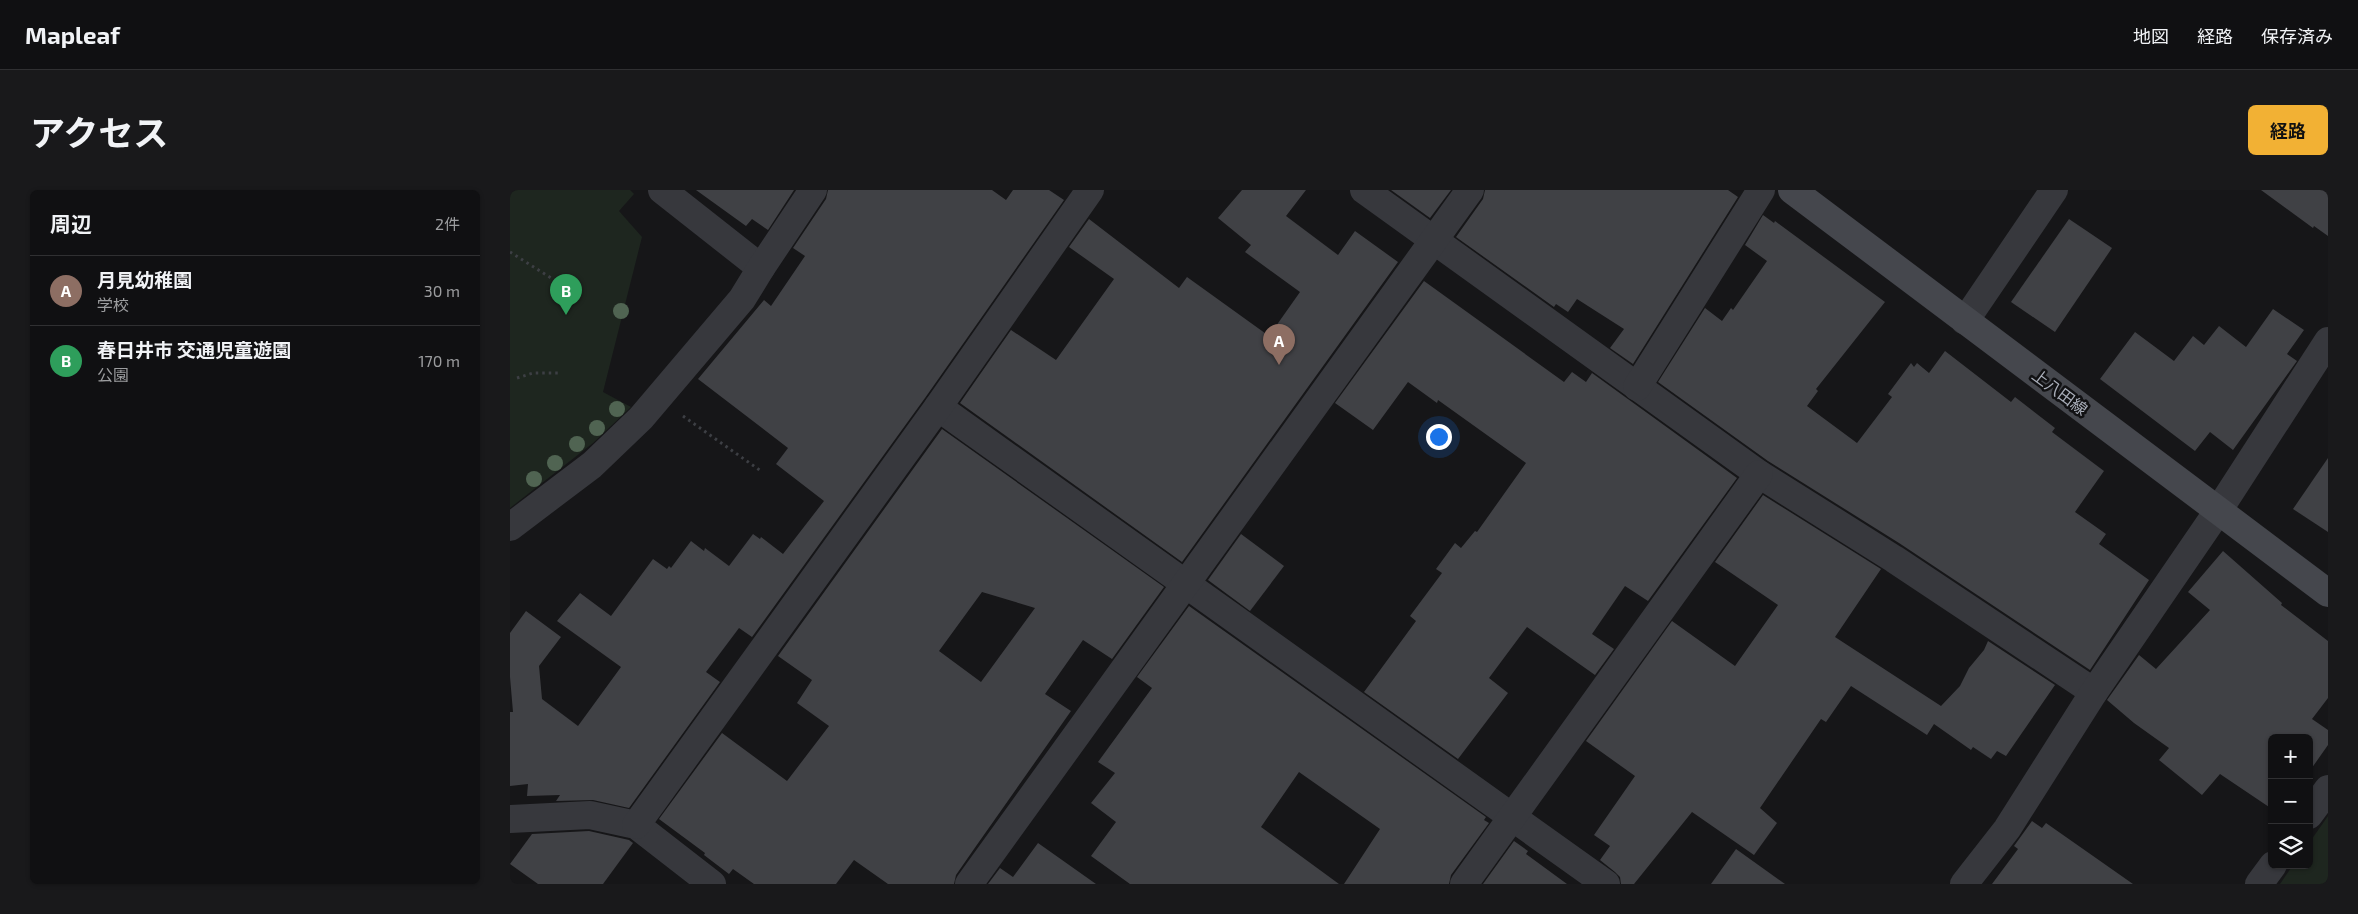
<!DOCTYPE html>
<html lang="ja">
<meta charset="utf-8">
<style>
:root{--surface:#101012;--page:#19191b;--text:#f1f3f6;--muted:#9c9d9f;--line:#303032;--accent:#f2b134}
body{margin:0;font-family:"Exo 2","Noto Sans JP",sans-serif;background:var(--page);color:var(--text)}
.controls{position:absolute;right:15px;bottom:15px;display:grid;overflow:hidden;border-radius:8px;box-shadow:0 1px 4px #0004}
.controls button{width:45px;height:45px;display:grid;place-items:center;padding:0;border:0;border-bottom:1px solid var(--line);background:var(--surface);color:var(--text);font:25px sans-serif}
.you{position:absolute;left:928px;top:246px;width:18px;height:18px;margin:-12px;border:4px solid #fff;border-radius:50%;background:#1a73e8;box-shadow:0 0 0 8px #1a73e833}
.badge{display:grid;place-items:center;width:32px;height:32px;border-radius:50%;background:var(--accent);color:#fff;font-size:16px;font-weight:700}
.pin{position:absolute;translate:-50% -41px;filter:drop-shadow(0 1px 2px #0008)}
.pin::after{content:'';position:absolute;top:26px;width:18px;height:15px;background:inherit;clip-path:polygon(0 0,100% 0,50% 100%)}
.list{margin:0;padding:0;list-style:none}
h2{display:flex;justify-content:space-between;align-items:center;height:65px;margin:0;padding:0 20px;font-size:21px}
h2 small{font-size:16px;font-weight:400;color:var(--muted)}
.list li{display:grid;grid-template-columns:32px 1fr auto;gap:15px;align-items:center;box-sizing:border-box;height:70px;padding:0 20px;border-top:1px solid var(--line)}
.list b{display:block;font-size:19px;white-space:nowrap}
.list p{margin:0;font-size:16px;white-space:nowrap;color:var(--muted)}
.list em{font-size:16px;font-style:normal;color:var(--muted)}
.icon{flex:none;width:28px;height:28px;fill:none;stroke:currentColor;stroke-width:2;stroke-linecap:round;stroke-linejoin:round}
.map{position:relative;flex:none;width:1818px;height:694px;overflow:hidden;border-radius:8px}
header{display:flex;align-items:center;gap:30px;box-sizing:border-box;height:70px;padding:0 25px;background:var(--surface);border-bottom:1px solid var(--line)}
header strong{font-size:24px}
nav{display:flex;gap:28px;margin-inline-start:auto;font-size:18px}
.intro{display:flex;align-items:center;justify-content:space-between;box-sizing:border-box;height:120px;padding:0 30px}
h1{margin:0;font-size:35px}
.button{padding:12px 22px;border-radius:8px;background:var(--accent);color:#111;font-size:18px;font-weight:700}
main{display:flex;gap:30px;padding:0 30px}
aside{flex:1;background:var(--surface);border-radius:8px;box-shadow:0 1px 4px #0004}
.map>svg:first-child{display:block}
.green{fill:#1e261f}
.building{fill:#404145;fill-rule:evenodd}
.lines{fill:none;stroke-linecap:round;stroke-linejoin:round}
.path{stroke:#3d3f44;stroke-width:3;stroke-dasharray:2.5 4;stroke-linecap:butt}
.street{stroke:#37383d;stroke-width:28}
.secondary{stroke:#45474d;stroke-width:28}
.tree{fill:#506452}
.labels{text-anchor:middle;stroke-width:5;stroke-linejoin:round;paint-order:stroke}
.street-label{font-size:16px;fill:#a8adb8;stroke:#111113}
</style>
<header>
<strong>Mapleaf</strong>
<nav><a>地図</a><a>経路</a><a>保存済み</a></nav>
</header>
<div class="intro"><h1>アクセス</h1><a class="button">経路</a></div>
<main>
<aside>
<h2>周辺<small>2件</small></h2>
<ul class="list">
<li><span class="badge" style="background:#8d6e63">A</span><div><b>月見幼稚園</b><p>学校</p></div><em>30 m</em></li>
<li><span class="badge" style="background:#2e9e5b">B</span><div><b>春日井市 交通児童遊園</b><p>公園</p></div><em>170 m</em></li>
</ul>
</aside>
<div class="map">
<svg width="1818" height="694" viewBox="0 0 1818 694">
<rect width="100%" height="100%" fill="#161618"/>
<!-- green -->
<g class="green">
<path d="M0,0H120L124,4L109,21L132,47L93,202L121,217L83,253L0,318Z"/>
<path d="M1818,626V694H1770L1783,675H1799V653Z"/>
</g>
<!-- building -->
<g class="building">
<path d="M186,0H284L258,40L242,29L236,36Z"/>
<path d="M318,0H482L496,10L503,0H539L554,10L415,208L242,447L229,438L196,482L210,492L119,618L83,610L46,611L50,605L17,606L18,594L0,596V522H3L0,487V443L16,421L51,447L29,476L32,509L68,536L111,477L47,431L70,403L101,426L143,369L157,379L159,376L161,378L181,351L194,361L195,358L219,376L243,344L250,349L251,347L273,364L314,311L266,274L278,258L188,189L254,110L261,116L295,66L283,58L316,9Z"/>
<path d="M732,0H796L776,26L828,65L845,41L888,72L672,372L450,213L501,140L546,170L604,89L559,57L579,29L669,98L677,87L759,146L790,102L735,62L741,55L708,28Z"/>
<path d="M881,0H941L920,28Z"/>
<path d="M975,0H1218L1228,7L1123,174L1100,158L1114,139L1067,109L1058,122L1046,114L1044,117L946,47L973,9Z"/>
<path d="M1751,0H1818V46L1804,36L1803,38Z"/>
<path d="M1253,25L1264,33L1265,31L1375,112L1306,199L1308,201L1297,216L1347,253L1382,207L1378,204L1401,173L1404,177L1407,173L1419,183L1435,161L1501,212L1505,207L1545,238L1542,242L1594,281L1565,322L1596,344L1589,354L1639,390L1580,480L1389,353L1258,271L1148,192L1195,118L1212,131L1221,118L1223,120L1257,71L1235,55Z"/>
<path d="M1559,29L1602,58L1545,142L1501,112Z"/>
<path d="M914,91L1054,192L1062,182L1076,192L1082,183L1227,288L1138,411L1115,396L1082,444L1104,459L1085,485L1017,437L979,488L998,503L948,569L854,502L906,431L900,426L932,383L926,379L945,353L951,358L965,341L967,342L1016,273L928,210L927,213L898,192L863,240L825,213Z"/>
<path d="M1763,119L1794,140L1777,164L1787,171L1723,260L1700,242L1685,261L1590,189L1625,142L1664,171L1683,146L1694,155L1709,136L1736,157Z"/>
<path d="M432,239L654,397L602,469L573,450L535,504L561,521L464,659L446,685L444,694H378L344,670L326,694H244L223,679L219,684L194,665L195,663L149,629L212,543L277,591L319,536L287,513L302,490L268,466ZM472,402L525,418L471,492L429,461Z"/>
<path d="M1818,268V342L1783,319Z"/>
<path d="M1253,305L1371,379L1325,447L1431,516L1450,496L1459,478L1474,460L1478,451L1545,495L1496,566L1487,561L1481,569L1463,557L1461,560L1424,534L1417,545L1341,496L1316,532L1311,529L1250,618L1267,633L1244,665L1182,622L1124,694H1111L1110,687L1105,682L1090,670L1100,656L1084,645L1125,586L1076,551L1162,431L1225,476L1268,415L1205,372Z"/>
<path d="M731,344L774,376L740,421L698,390Z"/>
<path d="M1713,361L1772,413L1771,415L1818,451V508L1802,529L1818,540V555L1799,582V548H1762V619L1710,584L1692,605L1649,570L1659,558L1624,533L1597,510L1629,465L1646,479L1700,420L1678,402Z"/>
<path d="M679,416L976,627L974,630L979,633L941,685L939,694H834L870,639L789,582L751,637L829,694H620L581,666L606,632L581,613L605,583L588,572L642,498L627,487Z"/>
<path d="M1522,631L1532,638L1536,633L1623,694H1482L1508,659L1504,656Z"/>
<path d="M79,641L119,650L123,653L93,694H28L0,674L22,644Z"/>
<path d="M1004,651L1018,661L1016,664L1057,694H973Z"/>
<path d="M528,653L586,694H478L490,678L503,687Z"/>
<path d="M1226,659L1275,694H1201Z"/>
</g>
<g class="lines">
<!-- path -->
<g class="path">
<path d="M0,62L68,105"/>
<path d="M7,188L23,183H50"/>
<path d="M173,226L251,281"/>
</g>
<!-- street -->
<g class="street">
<path d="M152,0L251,78"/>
<path d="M854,0L1249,284L1384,369L1584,502"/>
<path d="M1455,131L1544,0"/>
<path d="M1127,197L1251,0"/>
<path d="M428,217L1096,694"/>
<path d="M0,337L82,275L131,228L232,109L251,78L303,0"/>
<path d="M1799,625L1818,599"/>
<path d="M0,629L80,625L126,635L202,694"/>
<path d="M126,635L428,217L580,0"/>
<path d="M459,694L960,0"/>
<path d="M954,694L1249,284"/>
<path d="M1454,694L1497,639L1584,502L1708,321L1818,151"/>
<path d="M1749,694L1763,675"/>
</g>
<!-- secondary -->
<path class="secondary" d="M1282,0L1818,403"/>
</g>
<!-- trees -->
<g class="tree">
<circle cx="111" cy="121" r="8"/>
<circle cx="107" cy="219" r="8"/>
<circle cx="87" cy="238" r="8"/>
<circle cx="67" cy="254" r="8"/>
<circle cx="45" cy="273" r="8"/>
<circle cx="24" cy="289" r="8"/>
</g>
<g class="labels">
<!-- street labels -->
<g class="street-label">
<text transform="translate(1550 202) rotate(37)" y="6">上八田線</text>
</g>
</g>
</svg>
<div class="controls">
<button>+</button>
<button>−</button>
<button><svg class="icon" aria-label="layers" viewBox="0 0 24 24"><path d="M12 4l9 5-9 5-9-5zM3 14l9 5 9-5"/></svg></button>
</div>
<div class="you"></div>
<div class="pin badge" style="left:769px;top:175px;background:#8d6e63">A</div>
<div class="pin badge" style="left:56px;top:125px;background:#2e9e5b">B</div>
</div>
</main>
